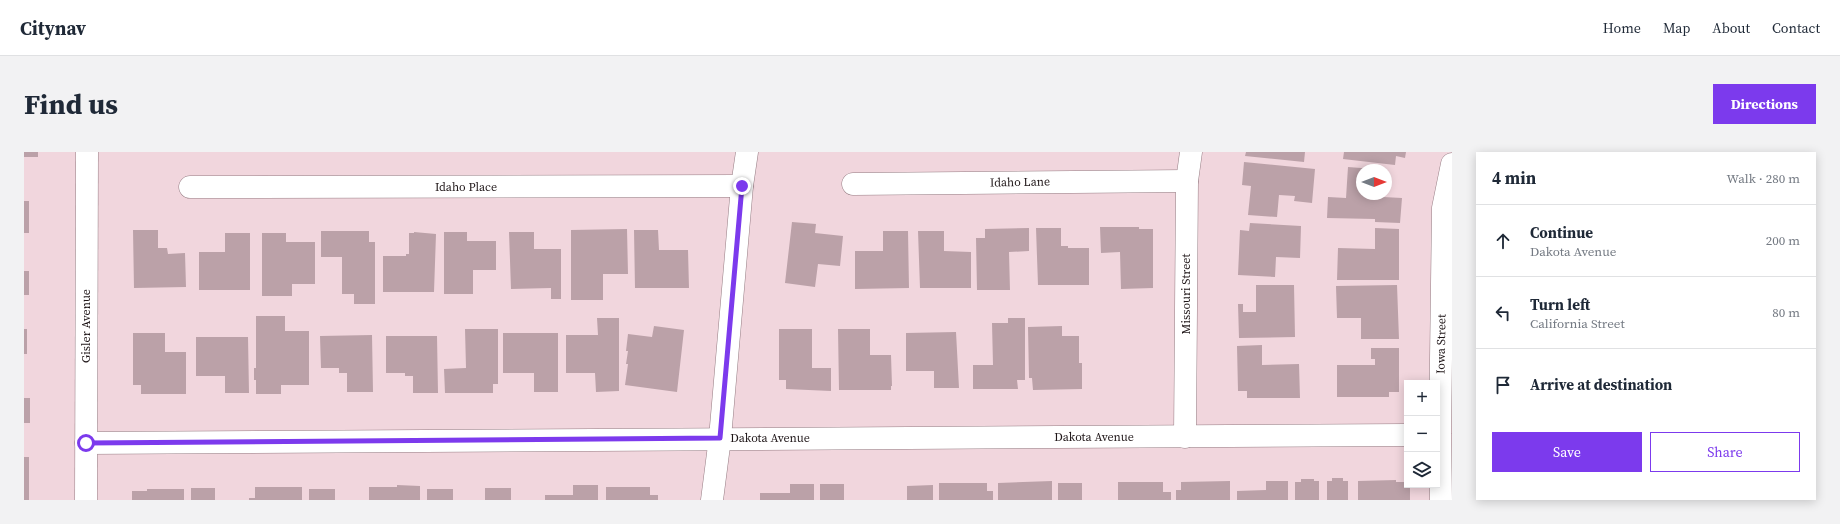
<!DOCTYPE html>
<meta charset="utf-8">
<style>
:root{--surface:#fff;--page:#f2f2f3;--text:#1f2937;--muted:#747a83;--line:#e0e1e3;--accent:#7c3aed}
body{margin:0;font-family:"Source Serif 4",serif;background:var(--page);color:var(--text)}
.controls{position:absolute;right:12px;bottom:12px;display:grid;overflow:hidden;border-radius:0px;box-shadow:0 2px 10px #0003}
.controls button{width:36px;height:36px;display:grid;place-items:center;padding:0;border:0;border-bottom:1px solid var(--line);background:var(--surface);color:var(--text);font:20px sans-serif}
.compass{position:absolute;left:1332px;top:12px;width:36px;height:36px;border-radius:50%;background:var(--surface);box-shadow:0 2px 10px #0003;rotate:90deg}
.stop{position:absolute;width:12px;height:12px;margin:-9px;border:3px solid #7c3aed;border-radius:50%;background:#fff}
.stop.end{background:#7c3aed;border-color:#fff;box-shadow:0 1px 4px #0008}
.list{margin:0;padding:0;list-style:none}
h2{display:flex;justify-content:space-between;align-items:center;height:52px;margin:0;padding:0 16px;font-size:17px}
h2 small{font-size:13px;font-weight:400;color:var(--muted)}
.list li{display:grid;grid-template-columns:26px 1fr auto;gap:12px;align-items:center;box-sizing:border-box;height:72px;padding:0 16px;border-top:1px solid var(--line)}
.list b{display:block;font-size:15px;white-space:nowrap}
.list p{margin:0;font-size:13px;white-space:nowrap;color:var(--muted)}
.list em{font-size:13px;font-style:normal;color:var(--muted)}
.actions{display:flex;gap:8px;padding:12px 16px}
.actions a{flex:1;padding:9px 0;border:1px solid var(--accent);border-radius:0px;text-align:center;font-size:14px;color:var(--accent)}
.actions .main{background:var(--accent);color:#fff}
.icon{flex:none;width:22px;height:22px;fill:none;stroke:currentColor;stroke-width:2;stroke-linecap:round;stroke-linejoin:round}
.map{position:relative;flex:none;width:1428px;height:348px;overflow:hidden;border-radius:0px}
header{display:flex;align-items:center;gap:24px;box-sizing:border-box;height:56px;padding:0 20px;background:var(--surface);border-bottom:1px solid var(--line)}
header strong{font-size:19px}
nav{display:flex;gap:22px;margin-inline-start:auto;font-size:14px}
.intro{display:flex;align-items:center;justify-content:space-between;box-sizing:border-box;height:96px;padding:0 24px}
h1{margin:0;font-size:28px}
.button{padding:10px 18px;border-radius:0px;background:var(--accent);color:#fff;font-size:14px;font-weight:700}
main{display:flex;gap:24px;padding:0 24px}
aside{flex:1;background:var(--surface);border-radius:0px;box-shadow:0 2px 10px #0003}
.map>svg:first-child{display:block}
.building{fill:#bba1a8}
.lines{fill:none;stroke-linecap:round;stroke-linejoin:round}
.minor-casing{stroke:#957c83;stroke-width:23}
.tertiary-casing{stroke:#957c83;stroke-width:23}
.minor{stroke:#fff;stroke-width:22}
.tertiary{stroke:#fff;stroke-width:22}
.route{stroke:#7c3aed;stroke-width:5}
.labels{text-anchor:middle;stroke-width:3;stroke-linejoin:round;paint-order:stroke}
.street-label{font-size:12px;fill:#1f1618;stroke:#fff}
</style>
<header>
<strong>Citynav</strong>
<nav><a>Home</a><a>Map</a><a>About</a><a>Contact</a></nav>
</header>
<div class="intro"><h1>Find us</h1><a class="button">Directions</a></div>
<main>
<div class="map">
<svg width="1428" height="348" viewBox="0 0 1428 348">
<rect width="100%" height="100%" fill="#f1d6dd"/>
<!-- building -->
<g class="building">
<rect x="0" y="0" width="14" height="5"/>
<path d="M1222,0H1281L1280,10L1221,4Z"/>
<path d="M1320,0H1382L1381,6L1372,4L1371,13L1319,7Z"/>
<path d="M1220,10L1291,17L1288,51L1270,49L1271,44L1255,43L1253,65L1224,63L1227,34L1218,33Z"/>
<path d="M1324,15L1350,17L1338,18V42H1359V45L1378,46L1376,71L1351,70V67L1303,66L1304,45L1322,46Z"/>
<rect x="0" y="49" width="5" height="32"/>
<path d="M768,70L792,72L791,81L819,84L816,114L794,112L791,135L761,131Z"/>
<path d="M1226,71L1277,74L1276,106L1252,105L1251,125L1214,123L1216,78L1225,79Z"/>
<path d="M1076,75H1115V77H1129V136L1097,137L1096,100L1077,101Z"/>
<path d="M1005,76V99L985,100L986,138H953L952,86H961V77Z"/>
<path d="M1012,76H1037V94H1044V96H1065V133H1014Z"/>
<path d="M1351,76L1375,77V128H1313L1314,96L1351,97Z"/>
<path d="M603,77L604,122H579V148H547V78Z"/>
<path d="M109,78H134V96H143L144,102L161,101L162,135L110,136Z"/>
<path d="M610,78H634L635,98H664L665,136H611Z"/>
<path d="M297,79H345V90H351V152H330V142H318V105H297Z"/>
<path d="M859,79H884L885,136L831,137V99H859Z"/>
<path d="M894,79H920V99L947,100V136H896Z"/>
<path d="M390,80L412,82L410,140H359V104H382V102H385V81H390Z"/>
<path d="M420,80H443V89H472V118H449V142H420Z"/>
<path d="M485,80H510V97H537V147H527V136L487,137Z"/>
<path d="M201,81H226V138H175V100H201Z"/>
<path d="M238,81H262V90H291V132H268V144H238Z"/>
<rect x="0" y="119" width="5" height="24"/>
<path d="M1232,133H1270L1271,185L1215,186L1214,152H1219V160H1232Z"/>
<path d="M1373,133L1375,187H1337V166H1313L1312,134Z"/>
<path d="M232,164H261V179H285V233H257V242H232V228H230V216H232Z"/>
<path d="M573,166H595V239L572,240L571,221H542V183H574Z"/>
<path d="M984,166H1001V228H993L994,237H949V213H969L968,171H984Z"/>
<path d="M630,174L660,178L653,240L601,233L604,212H602L604,199H602L604,182L628,185Z"/>
<path d="M1038,174V184H1055V211H1058V237L1009,238L1008,226H1005L1004,175Z"/>
<rect x="0" y="177" width="3" height="25"/>
<path d="M441,177H474V232H469V241H421L420,217L442,216Z"/>
<path d="M755,177H788V216H807V239L762,237V228H755Z"/>
<path d="M814,177H846V203H867L868,234H867V238H815Z"/>
<path d="M932,180L935,236H910V219H882V181Z"/>
<path d="M109,181H141V200H162V242H117V233H109Z"/>
<path d="M479,181H534V240H510V221H479Z"/>
<path d="M348,183L349,240H323V221H315V216H297L296,184Z"/>
<path d="M362,184H413L414,241H389V224H381V221H362Z"/>
<path d="M172,185H224L225,241H201V224H172Z"/>
<path d="M1238,193V213L1275,212L1276,246H1223V239H1214L1213,194Z"/>
<path d="M1347,196H1375V240H1365V245H1313V213H1351V207H1347Z"/>
<rect x="0" y="246" width="6" height="25"/>
<rect x="0" y="305" width="5" height="43"/>
<path d="M1308,326H1319V329H1324V348H1303V329H1308Z"/>
<path d="M1277,327H1290V329H1295V348H1271V330H1277Z"/>
<path d="M1372,328V330H1383V333H1386V348H1334V329Z"/>
<path d="M1028,329V348H974V331Z"/>
<path d="M1206,329V348H1152V338H1157V330Z"/>
<path d="M1242,329H1264V348H1213V339L1242,338Z"/>
<path d="M1094,330H1139V340H1147V348H1094Z"/>
<path d="M915,331H963V339H969V348H915Z"/>
<rect x="1034" y="331" width="24" height="17"/>
<path d="M766,332H790V348H736V341H766Z"/>
<rect x="796" y="332" width="24" height="16"/>
<path d="M373,333L396,334V348H345V335H373Z"/>
<path d="M549,333H574V348H521V343H549Z"/>
<path d="M909,333V348H883V334Z"/>
<path d="M231,335H278V348H225V346H231Z"/>
<path d="M582,335H626V343H634V348H582Z"/>
<rect x="167" y="336" width="24" height="12"/>
<rect x="461" y="336" width="26" height="12"/>
<path d="M123,337H160V348H108V339H123Z"/>
<rect x="285" y="337" width="26" height="11"/>
<rect x="403" y="337" width="26" height="11"/>
</g>
<g class="lines">
<!-- minor casing -->
<g class="minor-casing">
<g id="minor">
<path d="M829,32L1163,29"/>
<path d="M166,35L718,34"/>
<path d="M1161,285L1163,29L1167,0"/>
<path d="M62,291L1383,283"/>
<path d="M1417,348L1416,282L1419,56L1428,12"/>
</g>
</g>
<!-- tertiary casing -->
<g class="tertiary-casing">
<g id="tertiary">
<path d="M62,348L63,0"/>
<path d="M688,348L696,286L718,34L723,0"/>
</g>
</g>
<!-- minor -->
<use href="#minor" class="minor"/>
<!-- tertiary -->
<use href="#tertiary" class="tertiary"/>
</g>
<g class="lines">
<!-- route -->
<path class="route" d="M62,291L696,286L718,34"/>
</g>
<g class="labels">
<!-- street labels -->
<g class="street-label">
<text transform="translate(996 30) rotate(-1)" y="4">Idaho Lane</text>
<text x="442" y="39">Idaho Place</text>
<text transform="translate(1162 142) rotate(-90)" y="4">Missouri Street</text>
<text transform="translate(62 174) rotate(-90)" y="4">Gisler Avenue</text>
<text transform="translate(1417 192) rotate(-89)" y="4">Iowa Street</text>
<text x="1070" y="289">Dakota Avenue</text>
<text x="746" y="290">Dakota Avenue</text>
</g>
</g>
</svg>
<div class="controls">
<button>+</button>
<button>−</button>
<button><svg class="icon" aria-label="layers" viewBox="0 0 24 24"><path d="M12 4l9 5-9 5-9-5zM3 14l9 5 9-5"/></svg></button>
</div>
<svg class="compass" viewBox="-18 -18 36 36"><path d="M0-13l5 13h-10z" fill="#e53935"/><path d="M0 13l5-13h-10z" fill="#747a83"/></svg>
<div class="stop" style="left:62px;top:291px"></div>
<div class="stop end" style="left:718px;top:34px"></div>
</div>
<aside>
<h2>4 min<small>Walk · 280 m</small></h2>
<ul class="list">
<li><svg class="icon" aria-label="ahead" viewBox="0 0 24 24"><path d="M12 20V5M6 11l6-6 6 6"/></svg><div><b>Continue</b><p>Dakota Avenue</p></div><em>200 m</em></li>
<li><svg class="icon" aria-label="left" viewBox="0 0 24 24"><path d="M17 20v-9H6M10 6l-5 5 5 5"/></svg><div><b>Turn left</b><p>California Street</p></div><em>80 m</em></li>
<li><svg class="icon" aria-label="arrive" viewBox="0 0 24 24"><path d="M6 21V4h12l-3 4 3 4H6"/></svg><div><b>Arrive at destination</b></div></li>
</ul>
<div class="actions"><a class="main">Save</a><a>Share</a></div>
</aside>
</main>
